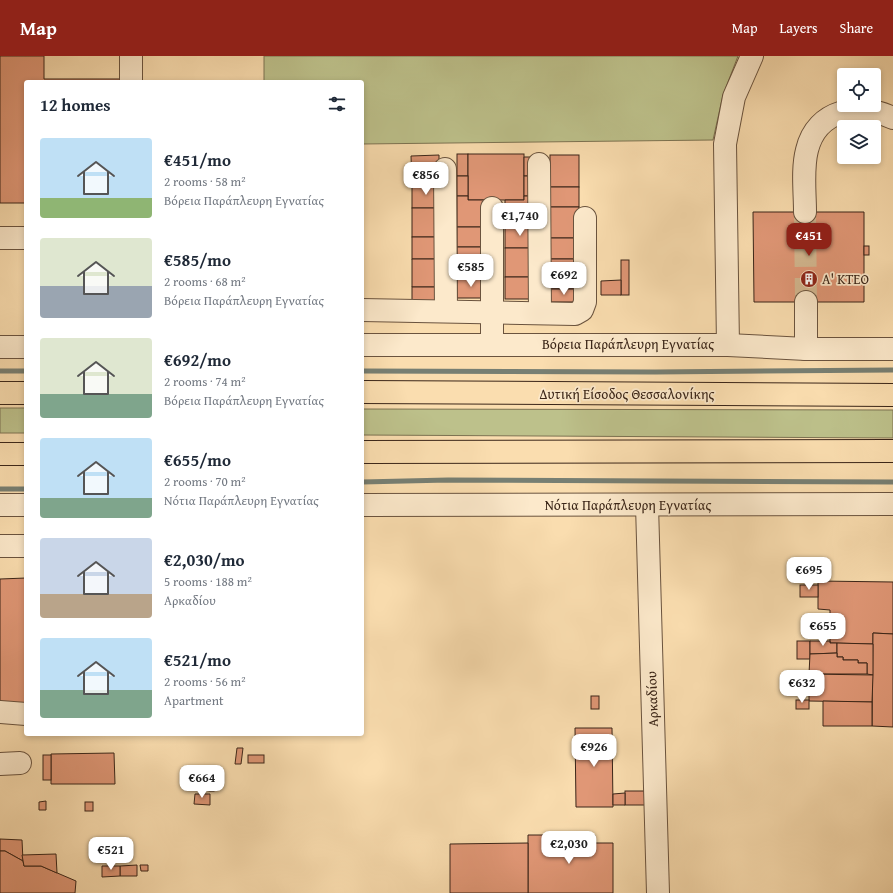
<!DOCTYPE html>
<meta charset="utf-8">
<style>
body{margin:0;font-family:"Gentium Book Plus",serif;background:#f6f6f7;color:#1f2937;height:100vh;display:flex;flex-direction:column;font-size:15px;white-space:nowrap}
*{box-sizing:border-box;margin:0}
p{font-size:13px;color:#747a83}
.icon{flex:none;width:22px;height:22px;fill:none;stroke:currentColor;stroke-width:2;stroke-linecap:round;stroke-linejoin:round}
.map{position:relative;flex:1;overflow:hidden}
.drawer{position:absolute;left:24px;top:24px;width:340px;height:656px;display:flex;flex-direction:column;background:#fff;border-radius:4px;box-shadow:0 2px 6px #0003}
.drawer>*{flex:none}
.buttons{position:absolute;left:837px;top:12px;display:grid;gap:8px}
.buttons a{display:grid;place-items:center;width:44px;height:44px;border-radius:4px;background:#fff;box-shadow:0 2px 6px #0003;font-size:20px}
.price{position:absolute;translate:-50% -34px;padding:0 9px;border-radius:8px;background:#fff;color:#222;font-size:13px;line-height:26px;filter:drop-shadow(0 1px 2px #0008)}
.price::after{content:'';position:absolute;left:50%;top:24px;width:12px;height:9px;margin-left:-6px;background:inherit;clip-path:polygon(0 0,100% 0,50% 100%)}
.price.active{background:#8f2418;color:#fff}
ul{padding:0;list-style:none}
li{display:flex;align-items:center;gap:12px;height:100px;padding:0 16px}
li span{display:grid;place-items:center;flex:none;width:112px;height:80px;border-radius:4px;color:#555}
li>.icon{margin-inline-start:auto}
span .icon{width:48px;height:48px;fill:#fffc;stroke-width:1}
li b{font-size:17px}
h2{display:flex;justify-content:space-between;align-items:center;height:48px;padding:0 16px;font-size:17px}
header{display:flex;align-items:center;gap:24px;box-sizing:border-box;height:56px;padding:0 20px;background:#8f2418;color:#fff}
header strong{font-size:19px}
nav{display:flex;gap:22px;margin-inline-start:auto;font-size:14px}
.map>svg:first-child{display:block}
.green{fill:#bdc18b;stroke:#7c7352}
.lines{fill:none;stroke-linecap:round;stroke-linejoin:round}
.stream{stroke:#777f73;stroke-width:5}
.building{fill:#e09776;stroke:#3a2518}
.minor-tunnel{stroke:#d4b891;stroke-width:22;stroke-dasharray:22 11;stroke-linecap:butt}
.minor-casing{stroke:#6a533e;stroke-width:24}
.highway-casing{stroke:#3a2518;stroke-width:24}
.minor{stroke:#fce9cb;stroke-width:22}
.highway{stroke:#faddaf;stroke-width:22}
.labels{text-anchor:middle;stroke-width:3.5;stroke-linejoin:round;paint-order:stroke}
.poi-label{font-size:14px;fill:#3a2518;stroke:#fce9cb;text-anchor:start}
.street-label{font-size:14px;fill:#3a2518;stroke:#fce9cb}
</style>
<header>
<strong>Map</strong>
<nav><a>Map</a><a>Layers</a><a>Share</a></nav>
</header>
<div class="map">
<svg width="893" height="837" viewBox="0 0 893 837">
<rect width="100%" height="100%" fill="#faddaf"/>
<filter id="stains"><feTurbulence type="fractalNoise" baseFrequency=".005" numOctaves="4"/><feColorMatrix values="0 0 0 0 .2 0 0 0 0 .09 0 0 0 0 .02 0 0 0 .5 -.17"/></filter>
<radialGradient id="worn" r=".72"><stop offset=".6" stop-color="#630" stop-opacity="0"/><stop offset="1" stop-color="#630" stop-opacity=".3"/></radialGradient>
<g class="green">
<path d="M264 0H738L723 39 713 84 362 88V26H264Z"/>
<rect x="0" y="352" width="26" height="25"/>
<path d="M362 353 893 354V382L362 379Z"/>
</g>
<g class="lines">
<g class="stream">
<path d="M0 315H26"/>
<path d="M362 315 655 316 893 314"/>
<path d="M362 426 448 424 893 426"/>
<path d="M0 433H26"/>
</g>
</g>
<g class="building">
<path d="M0 0H44V23H124V26H26V147H0Z"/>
<rect x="457" y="98" width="11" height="22"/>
<rect x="468" y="98" width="56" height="46"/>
<path d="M439 99V129H412L411 100Z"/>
<rect x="550" y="99" width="29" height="32"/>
<path d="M524 101H533L534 120H524Z"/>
<rect x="457" y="120" width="11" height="20"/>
<rect x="524" y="120" width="10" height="20"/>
<rect x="412" y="129" width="27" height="23"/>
<rect x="550" y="131" width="29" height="20"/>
<path d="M457 140H468V144H485V171H457Z"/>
<path d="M524 140H534V170H505V144H524Z"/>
<rect x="550" y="151" width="29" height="31"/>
<rect x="412" y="152" width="27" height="29"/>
<path d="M753 156H864V246H754Z"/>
<rect x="505" y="170" width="29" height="22"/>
<rect x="457" y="171" width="28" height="20"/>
<rect x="412" y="181" width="27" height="22"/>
<rect x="550" y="182" width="29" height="21"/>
<rect x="864" y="190" width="5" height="9"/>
<rect x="457" y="191" width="28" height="30"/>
<rect x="505" y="192" width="29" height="29"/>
<path d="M412 203H439L440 231H412Z"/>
<rect x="550" y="203" width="29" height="30"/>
<rect x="621" y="204" width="8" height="35"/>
<rect x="457" y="221" width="28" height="21"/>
<rect x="505" y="221" width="29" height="22"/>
<path d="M621 224V239H601V225Z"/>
<rect x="412" y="231" width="28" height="15"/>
<rect x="550" y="233" width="29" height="13"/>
<path d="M26 522V650H0V523Z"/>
<path d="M818 525 893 526V578L873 577V588L830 587V554L818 553Z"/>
<rect x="800" y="529" width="18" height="12"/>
<path d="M873 577 893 578V671L872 670Z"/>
<rect x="797" y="585" width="13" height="18"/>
<path d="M810 585H830V587H837V597L810 598Z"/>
<path d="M837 587 873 588V619L867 618V607H858V604H843V601H837Z"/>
<path d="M837 597V601H843V604H858V607H867V618H809L810 598Z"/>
<path d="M809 618 873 619 872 646 809 645Z"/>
<rect x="591" y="640" width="8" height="13"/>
<rect x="796" y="644" width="13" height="9"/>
<path d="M823 645 872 646V670H823Z"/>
<path d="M575 672H612L613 751H576Z"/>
<path d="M237 692H243L241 708H235Z"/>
<path d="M114 697 115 728H51V698Z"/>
<rect x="43" y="699" width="8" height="25"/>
<rect x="248" y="699" width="16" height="8"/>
<rect x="209" y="720" width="5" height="15"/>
<rect x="625" y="735" width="24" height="14"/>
<path d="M625 737V749H613V738Z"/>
<path d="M195 738H210V749L194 748Z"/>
<path d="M46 745V754H39V746Z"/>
<rect x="85" y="746" width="8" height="9"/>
<path d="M528 779H595V787H613V837H528Z"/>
<path d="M0 783 22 784 23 805 5 795H0Z"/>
<path d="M528 787V837H450V788Z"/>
<path d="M0 795H5L23 805 24 810H41L76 825 75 837H0Z"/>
<path d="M56 798 57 817 41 810H24L22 799Z"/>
<path d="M137 809V820H120V810Z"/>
<path d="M140 809H148V815H141Z"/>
<path d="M102 810H120V820L102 821Z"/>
</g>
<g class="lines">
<path class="minor-tunnel" d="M805 156 806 246"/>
<g class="minor-casing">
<g id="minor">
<path d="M131 0V26"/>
<path d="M539 108 540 257"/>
<path d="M445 113 446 255"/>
<path d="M492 152V288"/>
<path d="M805 156C805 136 802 113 807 94 817 53 859 46 893 62"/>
<path d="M0 182H26"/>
<path d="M806 246V293"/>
<path d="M362 254 575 258 582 254 585 246V162"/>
<path d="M362 289H728L806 293H893"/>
<path d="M728 289 725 88 734 41 752 0"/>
<path d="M0 291H26"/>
<path d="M0 449H26"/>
<path d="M362 449 893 448"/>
<path d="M647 449 658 837"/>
<path d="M0 490H26"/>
<path d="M0 656 26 658"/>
<path d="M0 708 20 707"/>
</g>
</g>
<g class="highway-casing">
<g id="highway">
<path d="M362 336 893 339"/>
<path d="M0 337H26"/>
<path d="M362 396 893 395"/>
<path d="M0 398H26"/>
</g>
</g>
<use href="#minor" class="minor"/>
<use href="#highway" class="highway"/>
</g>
<defs>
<g id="building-disc" transform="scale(0.9)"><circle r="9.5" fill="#8f2418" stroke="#fce9cb"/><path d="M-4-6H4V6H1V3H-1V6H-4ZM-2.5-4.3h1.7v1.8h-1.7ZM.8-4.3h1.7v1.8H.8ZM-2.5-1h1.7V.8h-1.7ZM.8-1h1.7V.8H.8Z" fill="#fff"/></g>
</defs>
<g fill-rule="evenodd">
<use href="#building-disc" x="809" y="223"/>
</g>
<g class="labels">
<g class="poi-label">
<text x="822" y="228">Α' ΚΤΕΟ</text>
</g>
<g class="street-label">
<text x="628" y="293">Βόρεια Παράπλευρη Εγνατίας</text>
<text x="627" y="343">Δυτική Είσοδος Θεσσαλονίκης</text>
<text x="628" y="454">Νότια Παράπλευρη Εγνατίας</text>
<text transform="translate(652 643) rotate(-92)" y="5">Αρκαδίου</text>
</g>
</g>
<rect width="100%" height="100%" filter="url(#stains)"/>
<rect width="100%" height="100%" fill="url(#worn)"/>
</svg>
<div class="buttons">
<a><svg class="icon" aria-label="locate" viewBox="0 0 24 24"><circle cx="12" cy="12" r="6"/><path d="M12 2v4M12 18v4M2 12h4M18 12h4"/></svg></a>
<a><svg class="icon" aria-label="layers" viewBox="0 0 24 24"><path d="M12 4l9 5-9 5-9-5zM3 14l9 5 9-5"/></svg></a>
</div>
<b class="price" style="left:426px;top:140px">€856</b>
<b class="price" style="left:520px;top:181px">€1,740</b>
<b class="price active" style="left:809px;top:201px">€451</b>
<b class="price" style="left:471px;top:232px">€585</b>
<b class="price" style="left:564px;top:240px">€692</b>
<b class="price" style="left:809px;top:535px">€695</b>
<b class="price" style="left:823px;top:591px">€655</b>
<b class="price" style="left:802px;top:648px">€632</b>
<b class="price" style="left:594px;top:712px">€926</b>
<b class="price" style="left:202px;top:743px">€664</b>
<b class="price" style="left:569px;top:809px">€2,030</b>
<b class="price" style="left:111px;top:815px">€521</b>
<section class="drawer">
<h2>12 homes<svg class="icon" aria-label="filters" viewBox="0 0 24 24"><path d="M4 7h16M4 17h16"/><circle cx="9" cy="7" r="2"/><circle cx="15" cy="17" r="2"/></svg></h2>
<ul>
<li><span style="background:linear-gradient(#bfe0f5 75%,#8fb573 0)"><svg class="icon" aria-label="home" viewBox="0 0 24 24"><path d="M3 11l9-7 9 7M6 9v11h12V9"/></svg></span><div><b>€451/mo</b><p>2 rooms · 58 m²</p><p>Βόρεια Παράπλευρη Εγνατίας</p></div></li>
<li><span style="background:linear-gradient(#dfe7d0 60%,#9aa5b1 0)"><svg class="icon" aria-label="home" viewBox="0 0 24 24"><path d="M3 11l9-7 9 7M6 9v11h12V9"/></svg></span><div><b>€585/mo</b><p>2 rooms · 68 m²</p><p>Βόρεια Παράπλευρη Εγνατίας</p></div></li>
<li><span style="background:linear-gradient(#dfe7d0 70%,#7fa58c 0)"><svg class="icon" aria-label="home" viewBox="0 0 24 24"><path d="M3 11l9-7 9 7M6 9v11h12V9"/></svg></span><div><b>€692/mo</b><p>2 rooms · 74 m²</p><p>Βόρεια Παράπλευρη Εγνατίας</p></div></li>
<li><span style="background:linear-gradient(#bfe0f5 75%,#7fa58c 0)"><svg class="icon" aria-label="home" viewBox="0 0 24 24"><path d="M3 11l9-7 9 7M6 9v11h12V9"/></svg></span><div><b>€655/mo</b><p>2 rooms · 70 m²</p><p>Νότια Παράπλευρη Εγνατίας</p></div></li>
<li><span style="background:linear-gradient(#c9d6e8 70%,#b9a48a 0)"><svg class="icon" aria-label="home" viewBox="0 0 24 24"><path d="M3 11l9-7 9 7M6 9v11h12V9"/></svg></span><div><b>€2,030/mo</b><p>5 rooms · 188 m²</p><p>Αρκαδίου</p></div></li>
<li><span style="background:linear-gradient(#bfe0f5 65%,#7fa58c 0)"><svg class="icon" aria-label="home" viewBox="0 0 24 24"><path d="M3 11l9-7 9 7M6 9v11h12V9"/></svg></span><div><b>€521/mo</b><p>2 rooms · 56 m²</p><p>Apartment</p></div></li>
</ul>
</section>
</div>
